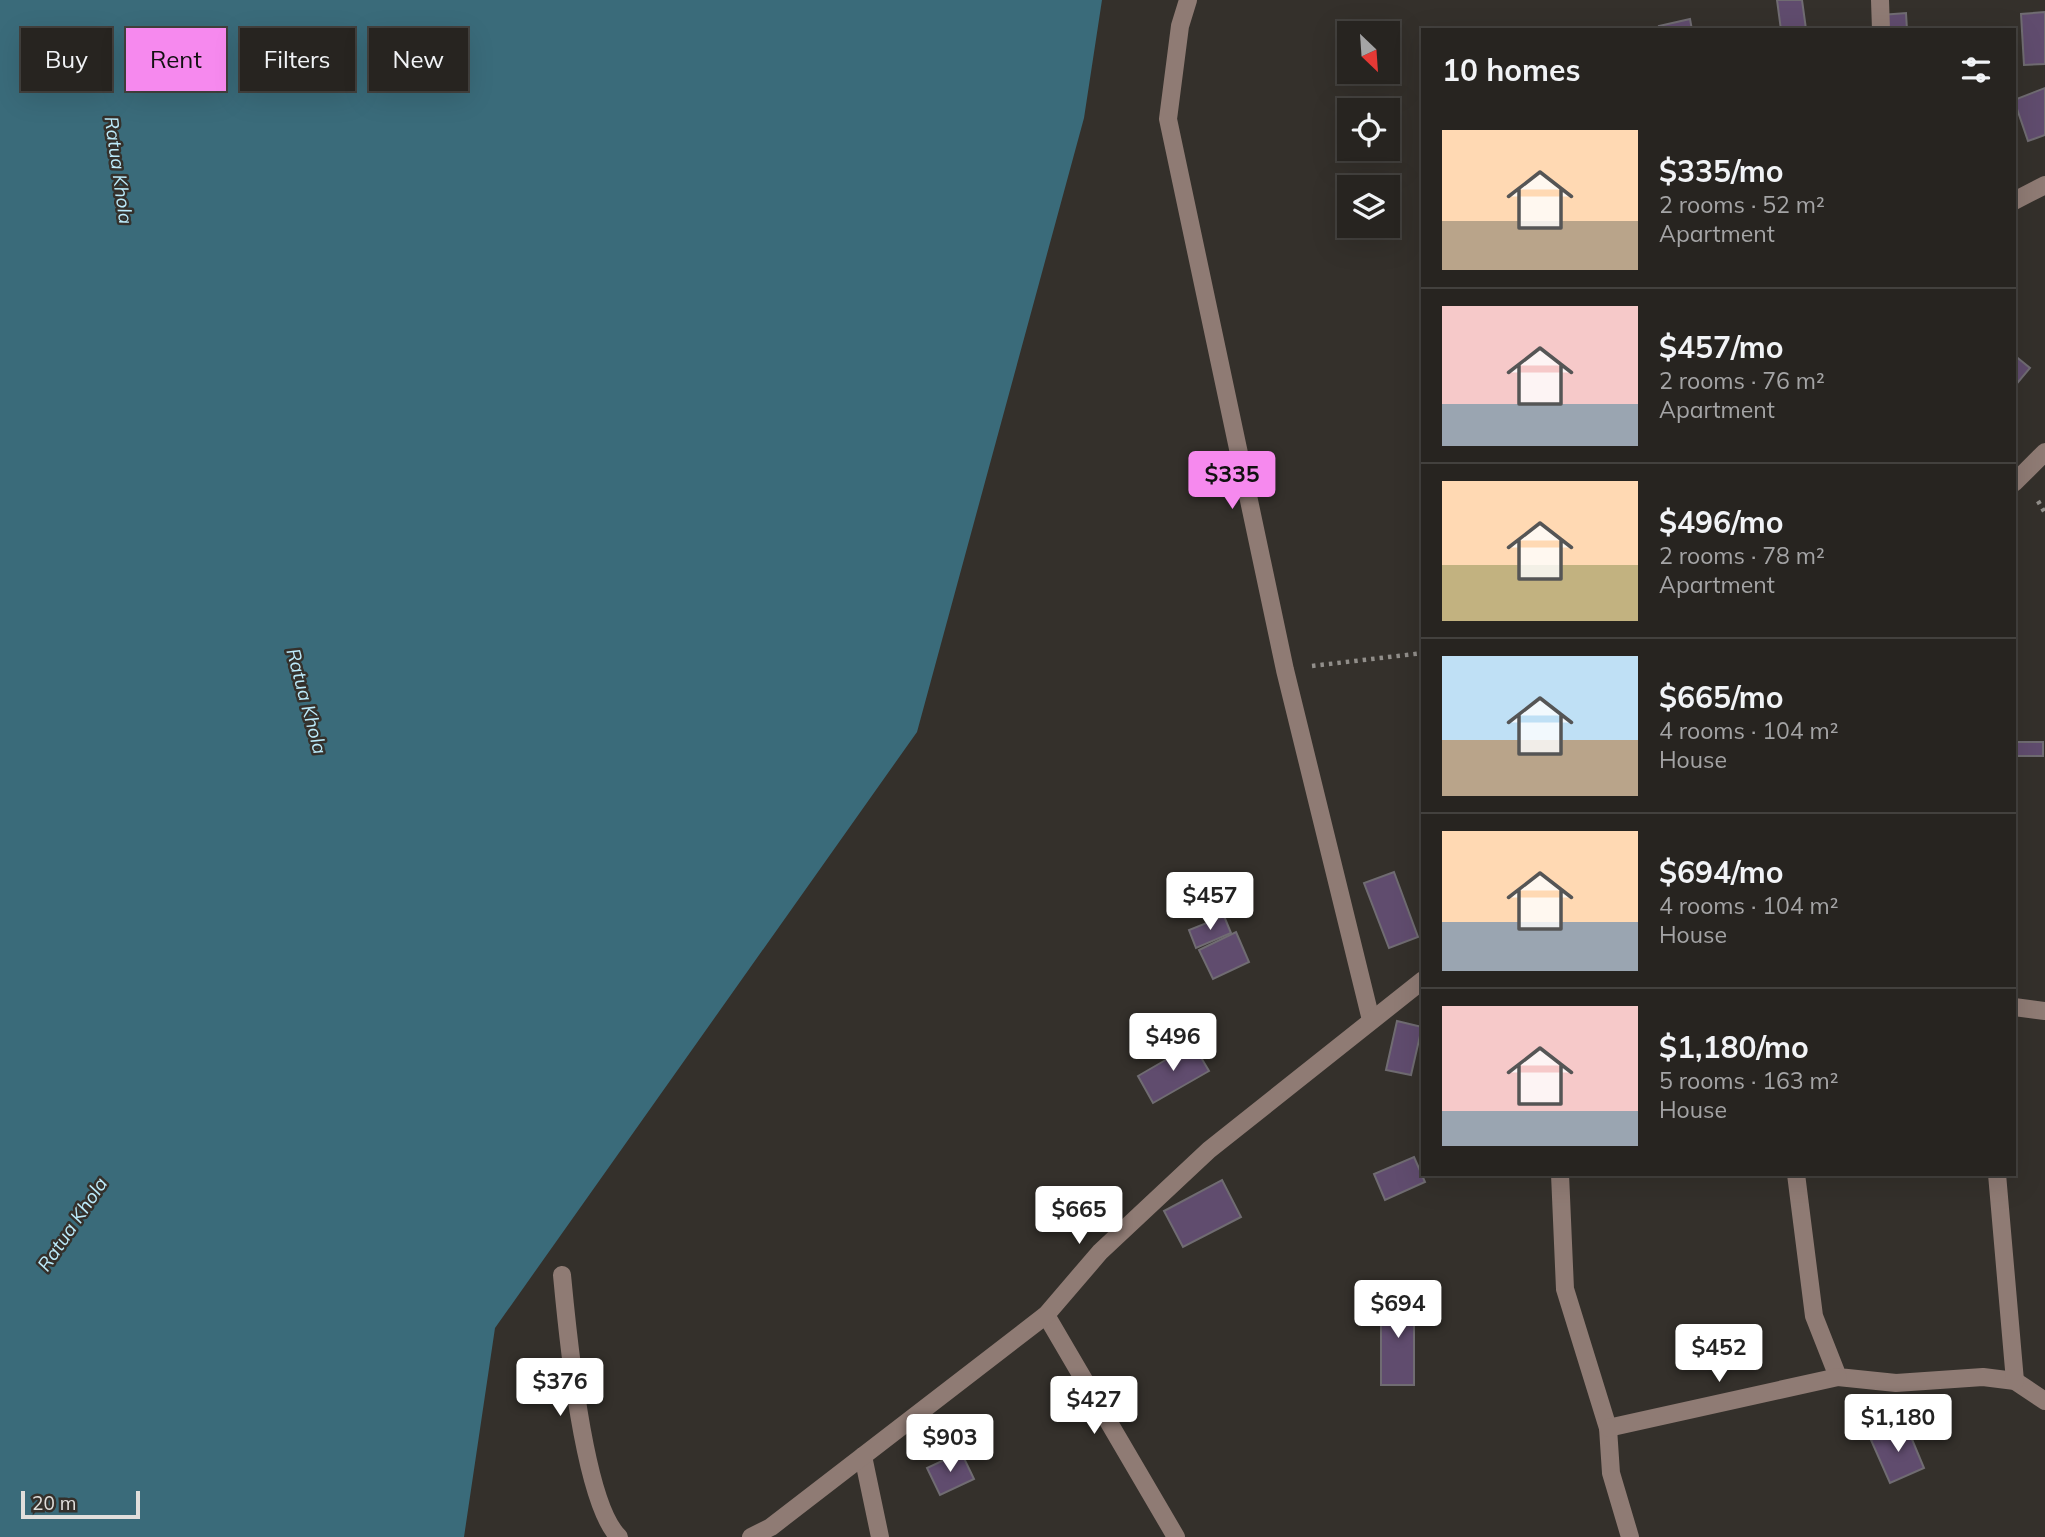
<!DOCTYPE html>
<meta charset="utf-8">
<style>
body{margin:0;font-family:Mulish,sans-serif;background:#33302d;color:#f1f3f6;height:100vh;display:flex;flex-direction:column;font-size:26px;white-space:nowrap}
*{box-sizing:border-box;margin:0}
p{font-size:23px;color:#a4a4a5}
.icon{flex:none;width:38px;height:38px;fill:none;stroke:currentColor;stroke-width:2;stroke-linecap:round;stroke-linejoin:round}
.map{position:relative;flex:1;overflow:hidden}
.side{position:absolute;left:1421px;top:28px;width:595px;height:1148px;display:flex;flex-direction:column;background:#272420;border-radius:0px;box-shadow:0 7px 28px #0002,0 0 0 2px #43413e}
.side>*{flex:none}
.hud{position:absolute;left:21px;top:28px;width:665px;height:63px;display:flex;gap:14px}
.needle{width:46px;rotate:155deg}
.buttons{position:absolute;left:1337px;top:21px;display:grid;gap:14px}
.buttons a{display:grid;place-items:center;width:63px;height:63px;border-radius:0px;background:#272420;box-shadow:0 7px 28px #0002,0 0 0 2px #43413e;font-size:35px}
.scale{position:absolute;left:21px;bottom:18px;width:119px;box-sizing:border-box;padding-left:7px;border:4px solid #e1dfdc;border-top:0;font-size:19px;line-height:24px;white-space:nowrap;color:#e1dfdc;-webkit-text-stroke:5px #34302b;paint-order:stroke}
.price{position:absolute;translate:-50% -60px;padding:0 16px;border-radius:7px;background:#fff;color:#222;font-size:23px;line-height:46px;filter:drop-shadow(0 2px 4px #0008)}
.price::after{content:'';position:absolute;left:50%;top:42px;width:21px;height:16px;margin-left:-10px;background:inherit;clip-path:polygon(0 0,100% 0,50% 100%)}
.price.selected{background:#f689ee;color:#111}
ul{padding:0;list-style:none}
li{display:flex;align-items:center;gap:21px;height:175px;padding:0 21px}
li+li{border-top:2px solid #43413e}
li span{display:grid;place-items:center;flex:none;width:196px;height:140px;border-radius:0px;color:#555}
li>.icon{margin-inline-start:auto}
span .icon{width:84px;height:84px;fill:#fffc;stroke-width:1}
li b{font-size:30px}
h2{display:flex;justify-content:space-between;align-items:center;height:84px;padding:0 21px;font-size:30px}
.tag{padding:0 24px;border-radius:0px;background:#272420;box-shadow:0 7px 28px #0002,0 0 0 2px #43413e;font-size:24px;line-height:63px}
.tag.selected{background:#f689ee;color:#111}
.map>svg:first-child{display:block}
.water{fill:#3a6b7a}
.building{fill:#604c6e;stroke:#706c72;stroke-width:2}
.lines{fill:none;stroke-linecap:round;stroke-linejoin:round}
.path{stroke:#918e8a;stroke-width:4.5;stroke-dasharray:3.5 5;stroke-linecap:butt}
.minor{stroke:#8f7b74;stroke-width:18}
.labels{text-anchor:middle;stroke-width:5;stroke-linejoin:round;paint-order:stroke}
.water-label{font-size:19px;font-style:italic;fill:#bcebfb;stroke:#34302b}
</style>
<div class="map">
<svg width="2045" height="1537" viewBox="0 0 2045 1537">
<rect width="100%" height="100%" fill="#34302b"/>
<path class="water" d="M0 0H1102L1084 118 917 732 495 1328 464 1537H0Z"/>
<g class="building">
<path d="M1777 0H1802L1806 29 1781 30Z"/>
<path d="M2045 12V64L2024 65 2021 14Z"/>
<path d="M1906 13 1907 30H1883L1881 15Z"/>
<path d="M1690 19 1692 30H1660L1659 26Z"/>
<path d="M2045 88V135L2028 141 2014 100Z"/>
<path d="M2014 355 2030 368 2014 387Z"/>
<path d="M2014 718 2016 742H2043V756H2014Z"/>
<path d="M1394 872 1418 937 1389 948 1364 883Z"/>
<path d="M1224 916 1231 933 1196 948 1189 930Z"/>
<path d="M1236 932 1249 962 1213 979 1199 950Z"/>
<path d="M1397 1021 1422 1027 1411 1075 1386 1070Z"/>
<path d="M1193 1044 1209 1071 1153 1103 1138 1076Z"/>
<path d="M1414 1157 1425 1182 1385 1200 1374 1174Z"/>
<path d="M1222 1180 1241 1217 1183 1247 1164 1211Z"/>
<rect x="1381" y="1294" width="33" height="91"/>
<path d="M1906 1425 1924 1468 1890 1483 1871 1440Z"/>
<path d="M961 1452 974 1479 940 1495 927 1468Z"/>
</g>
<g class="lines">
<g class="path">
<path d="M2038 501 2045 513"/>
<path d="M1312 666 1423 653"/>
</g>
<g class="minor">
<path d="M1188 0 1180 26 1168 119 1285 670 1371 1020"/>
<path d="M1880 0 1881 30"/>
<path d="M2014 201 2045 185"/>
<path d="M2014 483 2045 452"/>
<path d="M2014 1007 2045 1011"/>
<path d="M1560 1174 1565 1289 1608 1428 1611 1473 1630 1537"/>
<path d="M1796 1174 1814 1316 1838 1377 1896 1383 1983 1377 2015 1381 2045 1401"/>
<path d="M1997 1174 2015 1381"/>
<path d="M562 1275C567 1328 583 1503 619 1537"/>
<path d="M1046 1315 1176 1537"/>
<path d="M1608 1428 1838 1377"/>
<path d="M863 1456 880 1537"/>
<path d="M751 1537 771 1527 1046 1315 1100 1252 1209 1150 1423 980"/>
</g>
</g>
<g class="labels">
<g class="water-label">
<text transform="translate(119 170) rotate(82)" y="7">Ratua Khola</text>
<text transform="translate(307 701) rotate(75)" y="7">Ratua Khola</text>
<text transform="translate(72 1224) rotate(-56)" y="7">Ratua Khola</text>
</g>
</g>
</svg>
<div class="buttons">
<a><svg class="needle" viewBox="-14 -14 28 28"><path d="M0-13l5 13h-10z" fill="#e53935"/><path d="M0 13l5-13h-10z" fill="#a4a4a5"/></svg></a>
<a><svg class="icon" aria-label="locate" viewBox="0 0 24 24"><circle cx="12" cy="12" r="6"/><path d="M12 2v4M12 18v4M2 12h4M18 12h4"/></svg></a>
<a><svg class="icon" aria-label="layers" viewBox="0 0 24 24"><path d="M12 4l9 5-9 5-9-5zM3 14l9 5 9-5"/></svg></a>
</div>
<div class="scale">20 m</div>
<b class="price selected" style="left:1232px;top:511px">$335</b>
<b class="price" style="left:1210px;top:932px">$457</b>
<b class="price" style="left:1173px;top:1073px">$496</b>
<b class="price" style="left:1079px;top:1246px">$665</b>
<b class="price" style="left:1398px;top:1340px">$694</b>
<b class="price" style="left:1719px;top:1384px">$452</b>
<b class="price" style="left:560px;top:1418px">$376</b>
<b class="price" style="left:1094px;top:1436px">$427</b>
<b class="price" style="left:1898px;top:1454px">$1,180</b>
<b class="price" style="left:950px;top:1474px">$903</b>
<div class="hud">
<a class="tag">Buy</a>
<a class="tag selected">Rent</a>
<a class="tag">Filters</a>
<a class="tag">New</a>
</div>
<section class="side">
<h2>10 homes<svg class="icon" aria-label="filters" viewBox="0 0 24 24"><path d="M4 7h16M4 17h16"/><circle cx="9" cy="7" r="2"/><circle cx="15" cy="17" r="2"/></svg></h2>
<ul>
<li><span style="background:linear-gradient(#ffd9b3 65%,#b9a48a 0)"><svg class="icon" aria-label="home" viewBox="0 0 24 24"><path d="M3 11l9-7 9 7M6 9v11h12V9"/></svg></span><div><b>$335/mo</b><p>2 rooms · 52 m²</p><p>Apartment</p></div></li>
<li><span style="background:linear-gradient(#f6c9c9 70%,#9aa5b1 0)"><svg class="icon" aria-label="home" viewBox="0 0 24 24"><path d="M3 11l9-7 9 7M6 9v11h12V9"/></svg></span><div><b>$457/mo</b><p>2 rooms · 76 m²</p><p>Apartment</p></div></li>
<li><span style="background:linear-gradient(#ffd9b3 60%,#c2b280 0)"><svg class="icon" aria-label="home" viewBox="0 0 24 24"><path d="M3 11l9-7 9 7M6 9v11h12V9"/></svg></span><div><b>$496/mo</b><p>2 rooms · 78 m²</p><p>Apartment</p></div></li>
<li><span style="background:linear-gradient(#bfe0f5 60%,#b9a48a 0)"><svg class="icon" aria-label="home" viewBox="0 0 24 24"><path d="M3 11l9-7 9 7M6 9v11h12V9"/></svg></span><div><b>$665/mo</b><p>4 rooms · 104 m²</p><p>House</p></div></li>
<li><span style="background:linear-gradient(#ffd9b3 65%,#9aa5b1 0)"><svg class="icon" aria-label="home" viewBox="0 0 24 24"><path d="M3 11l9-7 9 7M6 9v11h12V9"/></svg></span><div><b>$694/mo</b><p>4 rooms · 104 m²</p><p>House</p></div></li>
<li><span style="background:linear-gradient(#f6c9c9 75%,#9aa5b1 0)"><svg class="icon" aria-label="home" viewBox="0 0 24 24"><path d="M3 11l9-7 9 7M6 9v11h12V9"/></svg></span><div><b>$1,180/mo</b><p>5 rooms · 163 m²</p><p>House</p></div></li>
</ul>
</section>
</div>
